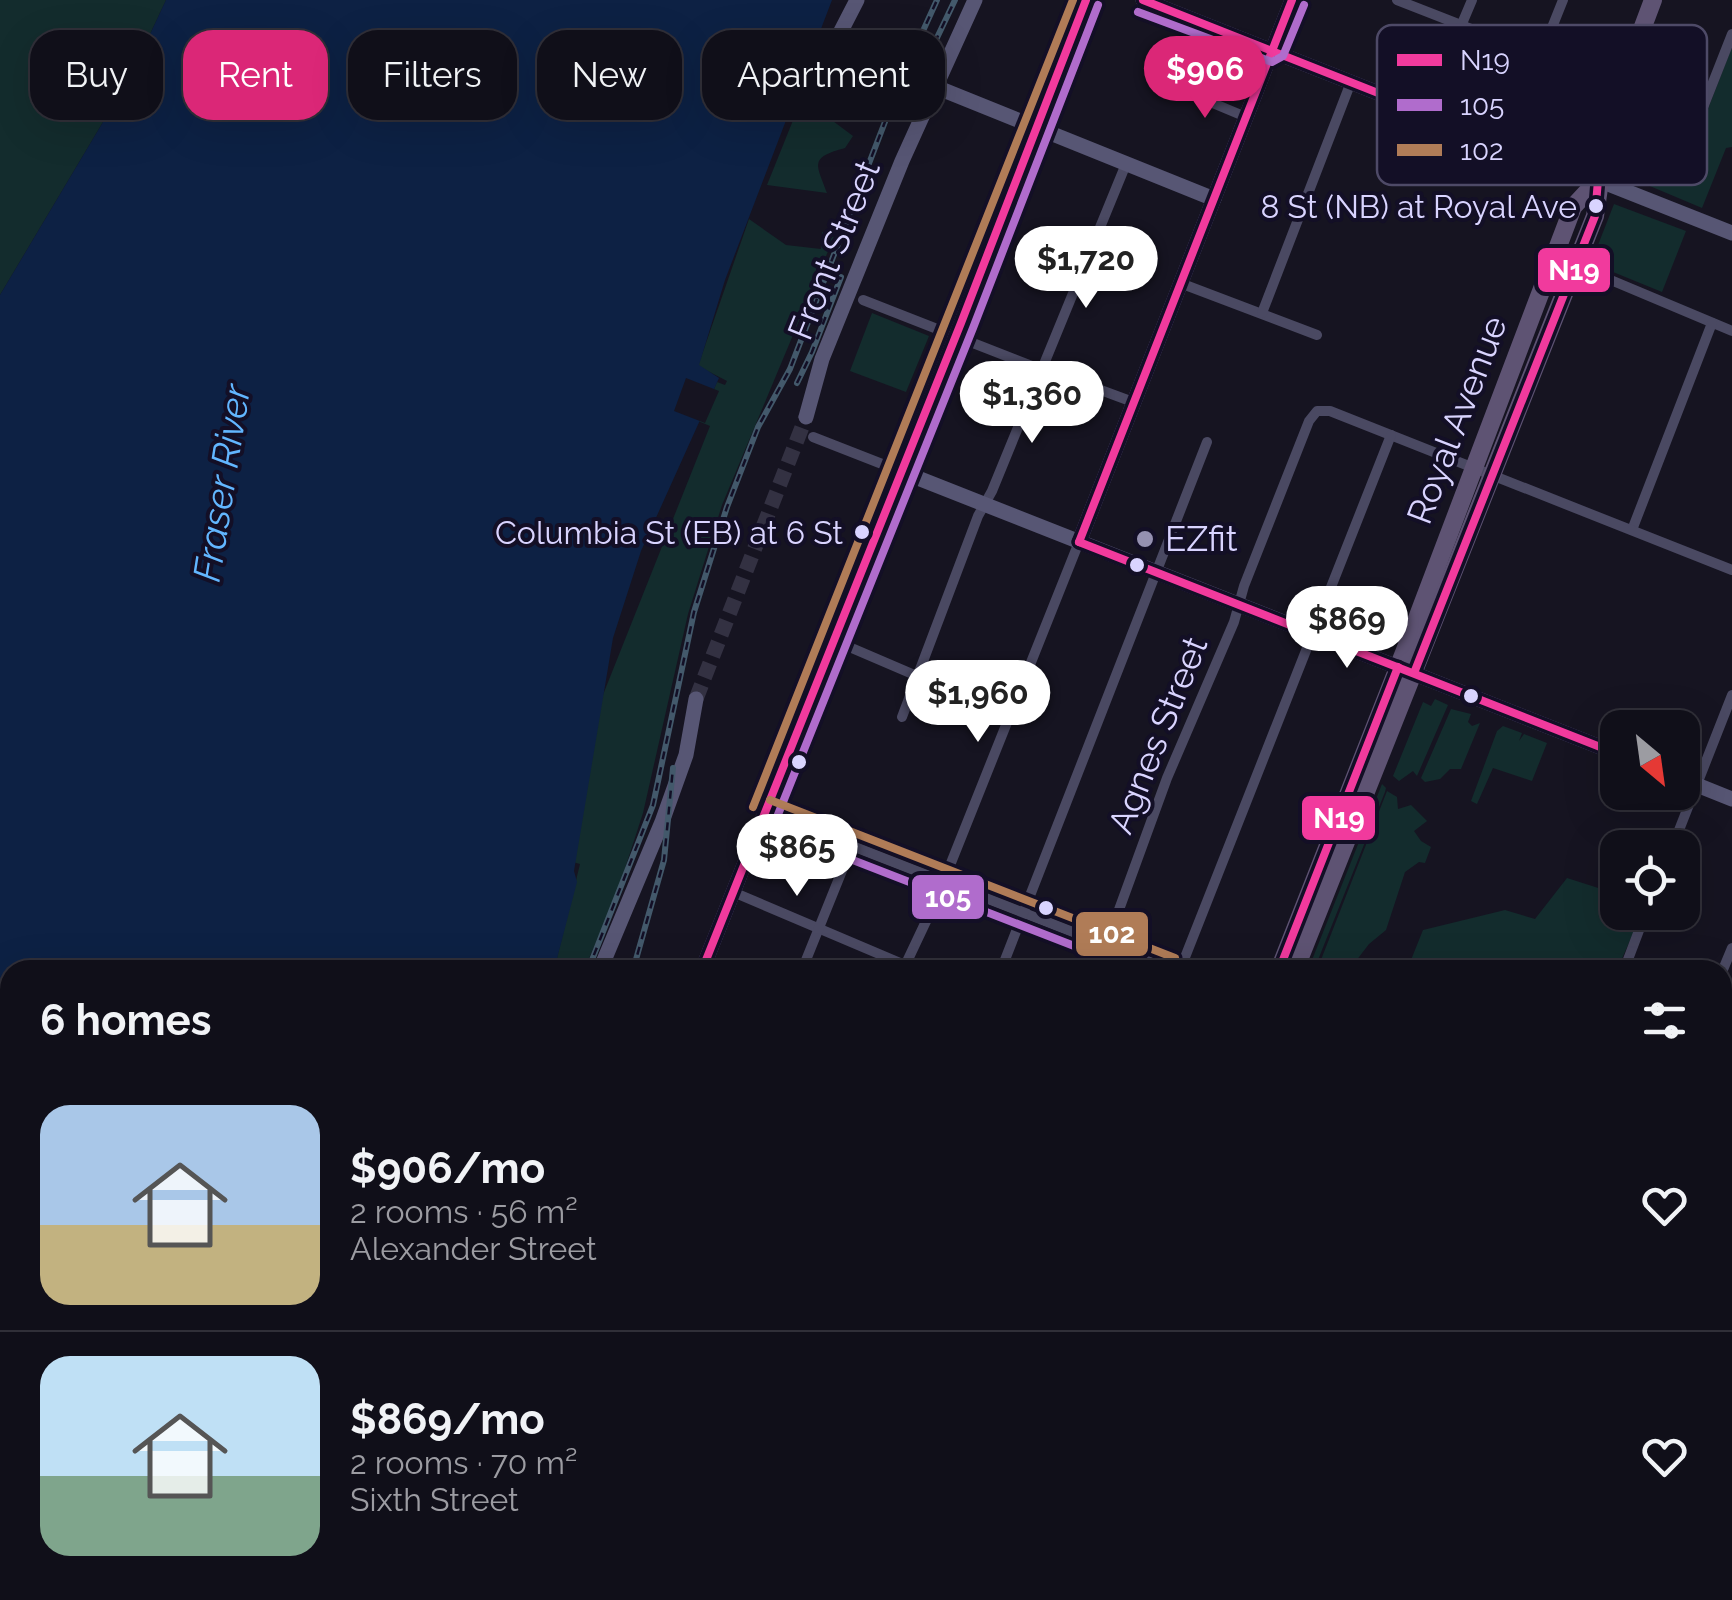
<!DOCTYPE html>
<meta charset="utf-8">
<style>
body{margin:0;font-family:Raleway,sans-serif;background:#1e1d26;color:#f1f3f6;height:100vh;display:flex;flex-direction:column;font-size:38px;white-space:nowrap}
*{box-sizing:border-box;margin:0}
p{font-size:32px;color:#9c9ca2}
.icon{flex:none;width:55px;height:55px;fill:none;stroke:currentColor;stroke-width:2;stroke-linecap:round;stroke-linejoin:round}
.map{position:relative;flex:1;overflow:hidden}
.sheet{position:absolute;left:0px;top:960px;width:1732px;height:640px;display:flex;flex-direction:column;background:#100f19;border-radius:30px 30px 0 0;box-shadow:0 10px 40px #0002,0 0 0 2px #302f38}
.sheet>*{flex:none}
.guide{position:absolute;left:30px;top:30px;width:1000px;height:90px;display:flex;gap:20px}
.needle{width:65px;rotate:151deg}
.controls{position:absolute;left:1600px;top:710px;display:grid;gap:20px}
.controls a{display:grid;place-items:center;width:100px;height:100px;border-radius:20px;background:#100f19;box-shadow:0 10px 40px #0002,0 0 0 2px #302f38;font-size:50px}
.price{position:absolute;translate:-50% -85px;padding:0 22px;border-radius:35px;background:#fff;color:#222;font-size:32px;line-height:65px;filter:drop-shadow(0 2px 5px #0008)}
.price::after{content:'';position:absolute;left:50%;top:60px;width:30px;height:22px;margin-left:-15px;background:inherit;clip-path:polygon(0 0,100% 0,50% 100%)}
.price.selected{background:#db2777;color:#fff}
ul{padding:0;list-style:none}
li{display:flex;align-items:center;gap:30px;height:250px;padding:0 40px}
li+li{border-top:2px solid #302f38}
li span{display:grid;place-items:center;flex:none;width:280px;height:200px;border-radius:30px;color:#555}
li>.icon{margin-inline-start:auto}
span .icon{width:120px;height:120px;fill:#fffc;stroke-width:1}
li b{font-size:42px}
h2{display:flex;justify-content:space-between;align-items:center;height:120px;padding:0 40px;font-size:42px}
.pill{padding:0 35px;border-radius:30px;background:#100f19;box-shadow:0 10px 40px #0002,0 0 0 2px #302f38;font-size:35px;line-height:90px}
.pill.selected{background:#db2777;color:#fff}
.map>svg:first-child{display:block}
.green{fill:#132c2d}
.water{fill:#0d2144}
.pier{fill:#161421}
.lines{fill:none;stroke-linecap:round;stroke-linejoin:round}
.stream{stroke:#0d2144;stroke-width:2.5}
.secondary-tunnel{stroke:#333142;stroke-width:15;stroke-dasharray:15 8;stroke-linecap:butt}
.street{stroke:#4a4962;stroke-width:10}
.secondary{stroke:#575674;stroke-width:15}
.primary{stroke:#5e5373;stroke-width:18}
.rail-casing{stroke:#43596b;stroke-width:6}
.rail{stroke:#130f26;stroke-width:2.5;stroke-dasharray:8;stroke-linecap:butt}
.bus-1-casing{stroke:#130f26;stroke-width:15}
.bus-2-casing{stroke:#130f26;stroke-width:15}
.bus-3-casing{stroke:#130f26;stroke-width:15}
.bus-1{stroke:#f13a9d;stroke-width:8}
.bus-2{stroke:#b06ccc;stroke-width:8}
.bus-3{stroke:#b07c57;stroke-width:8}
.bus-dot{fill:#d9d4ff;stroke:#130f26;stroke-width:4}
.poi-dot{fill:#9591b1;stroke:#130f26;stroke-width:4}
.labels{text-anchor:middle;stroke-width:8;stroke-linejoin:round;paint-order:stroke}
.bus-label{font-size:32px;fill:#d9d4ff;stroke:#130f26;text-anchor:end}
.street-label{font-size:35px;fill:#d9d4ff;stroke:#130f26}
.poi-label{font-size:35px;fill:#d9d4ff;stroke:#130f26;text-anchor:start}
.water-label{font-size:38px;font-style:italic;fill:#62b6ff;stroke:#130f26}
.key{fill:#130f26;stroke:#4e4a67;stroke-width:2.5}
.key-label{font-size:28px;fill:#d9d4ff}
.line-badge{stroke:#130f26;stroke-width:4}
.badge-label{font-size:28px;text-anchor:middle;font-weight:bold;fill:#fff}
</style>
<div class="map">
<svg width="1732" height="1600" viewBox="0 0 1732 1600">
<rect width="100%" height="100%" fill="#161421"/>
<g class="green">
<path d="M0 0H166L131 75 0 295Z"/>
<path d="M1732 47V147L1726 148 1702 208 1626 176 1620 156 1632 109 1639 107 1699 132Z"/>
<path d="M802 98 853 136 845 148C808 158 817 164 827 193L767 185Z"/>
<path d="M1614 204 1686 231 1662 292 1591 263Z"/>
<path d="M749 219 786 245 821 249 822 232 834 237 722 505 688 614 643 813 617 893 584 970H554L580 864 540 853 710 426 674 411 714 389 717 382 725 385 727 381 698 366Z"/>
<path d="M872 313 929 336 906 392 850 371Z"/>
<path d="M1435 699 1448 705 1417 776 1413 771 1399 781 1393 776 1423 702 1431 706Z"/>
<path d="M1451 709 1471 714 1468 722 1472 726 1480 723 1461 769H1450L1440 779 1425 782 1421 778Z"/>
<path d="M1503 726 1522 733 1519 741 1524 734 1547 743 1532 781 1493 768 1477 804 1471 801 1497 731Z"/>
<path d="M1382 784 1386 788 1385 792 1314 970H1308Z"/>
<path d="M1387 791 1397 797 1398 809 1411 805 1427 821 1414 831 1421 841 1431 847 1425 863 1419 862 1405 872 1386 930 1369 944 1349 970H1317Z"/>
<path d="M1567 878 1617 894 1618 912 1642 913 1617 970H1407L1423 930 1505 910 1535 919Z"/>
<path d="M618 1590H753L748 1600H616Z"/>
</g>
<path class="water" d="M166 0H832L725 280 699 365 719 378 641 551 613 638 574 871 577 882 554 970H10V1590H405L404 1600H0V295L131 75Z"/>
<path class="pier" d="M686 378 719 391 705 423 674 411Z"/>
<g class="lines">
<path class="stream" d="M1421 961 1423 970"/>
<path class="secondary-tunnel" d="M696 699 806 417"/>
<g class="street">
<path d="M1397 0 1610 83 1636 99 1697 123 1732 34"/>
<path d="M1541 55 1563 0"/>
<path d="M1179 89 1246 117"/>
<path d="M1425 111 1472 0"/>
<path d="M1575 265 1732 331"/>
<path d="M1180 283 1317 335"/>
<path d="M863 300 1042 370"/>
<path d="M1262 313 1351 82"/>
<path d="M1071 379 1133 402"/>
<path d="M813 437 900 471"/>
<path d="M1632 530 1712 323"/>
<path d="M833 640 917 676"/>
<path d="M902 717 978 516 992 491 1126 164"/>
<path d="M765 812 1170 970"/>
<path d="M1672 848 1732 695"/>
<path d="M733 892 905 965"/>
<path d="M802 970 852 846"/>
<path d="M903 970 937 898 1079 542"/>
<path d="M1001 970 1207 442"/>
<path d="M1097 970 1167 778 1234 622 1244 586 1309 421 1317 411H1330L1732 570"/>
<path d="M1180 970 1391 435"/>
<path d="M1624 970 1646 912"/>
<path d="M1722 972 1732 948"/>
<path d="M1726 1191 1732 1175"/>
<path d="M1722 1345 1732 1321"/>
<path d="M1722 1421 1732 1425"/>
<path d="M1274 1590 1299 1600"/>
<path d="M1324 1590 1349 1600"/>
<path d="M1549 1590 1574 1600"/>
<path d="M844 1600 848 1590"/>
<path d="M931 1600 935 1590"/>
<path d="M1375 1600 1379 1590"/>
<path d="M1468 1600 1472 1590"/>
</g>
<g class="secondary">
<path d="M857 0 840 33 841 44 849 52 1214 199"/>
<path d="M1143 0 1732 233"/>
<path d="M806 417 822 359 902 161 975 0"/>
<path d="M900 471 1618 754"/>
<path d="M1079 542 1292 0"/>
<path d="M1682 779 1732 799"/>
<path d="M600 970 662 822 686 755 696 699"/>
<path d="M702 970 961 323 1086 0"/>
<path d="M437 1600 438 1590"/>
<path d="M510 1600 511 1590"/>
<path d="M527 1600 528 1590"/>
</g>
<g class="primary">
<path d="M1279 970 1405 650 1573 207 1598 180"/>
<path d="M1295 970 1595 216C1604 143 1626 69 1653 0"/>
<path d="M1023 1600 1027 1590"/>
</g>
<g class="rail-casing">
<g id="rail">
<path d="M914 86 955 0"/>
<path d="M797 383 812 352 841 277"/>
<path d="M588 970 653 805 694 612 727 507 758 427 790 369 903 75 937 0"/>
<path d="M633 970 664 860 673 768"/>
<path d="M425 1600 426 1590"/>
<path d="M460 1600V1590"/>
</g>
</g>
<use href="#rail" class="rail"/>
<g class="bus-1-casing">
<g id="bus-1">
<path d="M1143 0 1598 180 1595 216 1414 673"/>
<path d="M1079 542 1292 0"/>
<path d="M1079 542 1618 754"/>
<path d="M702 970 961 323 1086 0"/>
<path d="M1279 970 1398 667"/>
</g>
</g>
<g class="bus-2-casing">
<g id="bus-2">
<path d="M1138 12 1272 62 1283 56 1304 5"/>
<path d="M777 817 973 328 1098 5"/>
<path d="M760 824 1136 970"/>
</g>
</g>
<g class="bus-3-casing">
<g id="bus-3">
<path d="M770 800 1175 958"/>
<path d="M753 807 1073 0"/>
</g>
</g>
<use href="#bus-1" class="bus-1"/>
<use href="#bus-2" class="bus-2"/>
<use href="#bus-3" class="bus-3"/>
</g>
<g class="bus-dot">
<circle cx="1596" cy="206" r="9"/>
<circle cx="862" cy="532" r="9"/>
<circle cx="1137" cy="565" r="9"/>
<circle cx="1471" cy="696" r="9"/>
<circle cx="799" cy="762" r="9"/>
<circle cx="1046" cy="908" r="9"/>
</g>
<circle class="poi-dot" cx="1145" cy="539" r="10"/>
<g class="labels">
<g class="bus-label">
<text x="1577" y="218">8 St (NB) at Royal Ave</text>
<text x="843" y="544">Columbia St (EB) at 6 St</text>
</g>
<g class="street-label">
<text transform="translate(834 250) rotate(-68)" y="12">Front Street</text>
<text transform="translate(1457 420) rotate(-69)" y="12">Royal Avenue</text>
<text transform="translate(1158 735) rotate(-68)" y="12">Agnes Street</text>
</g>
<g class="poi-label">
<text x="1165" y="551">EZfit</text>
</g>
<g class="water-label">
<text transform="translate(222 483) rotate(-81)" y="13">Fraser River</text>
</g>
</g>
<rect x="1377" y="25" width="330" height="160" rx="15" class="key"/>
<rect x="1397" y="54" width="45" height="12" fill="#f13a9d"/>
<rect x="1397" y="99" width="45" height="12" fill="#b06ccc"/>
<rect x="1397" y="144" width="45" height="12" fill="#b07c57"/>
<g class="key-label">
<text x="1460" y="70">N19</text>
<text x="1460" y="115">105</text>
<text x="1460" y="160">102</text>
</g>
<g class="line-badge">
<rect x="1536" y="246" width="76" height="48" rx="10" fill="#f13a9d"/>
<rect x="1300" y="794" width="77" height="48" rx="10" fill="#f13a9d"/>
<rect x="910" y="873" width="76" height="48" rx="10" fill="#b06ccc"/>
<rect x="1074" y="910" width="76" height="48" rx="10" fill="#b07c57"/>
</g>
<g class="badge-label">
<text x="1574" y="280">N19</text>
<text x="1339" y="828">N19</text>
<text x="948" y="907">105</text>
<text x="1112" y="943">102</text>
</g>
</svg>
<div class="controls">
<a><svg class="needle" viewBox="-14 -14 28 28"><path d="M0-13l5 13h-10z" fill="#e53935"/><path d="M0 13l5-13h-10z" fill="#9c9ca2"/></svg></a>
<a><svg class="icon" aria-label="locate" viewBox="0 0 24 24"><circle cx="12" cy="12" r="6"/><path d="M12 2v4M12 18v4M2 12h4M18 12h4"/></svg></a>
</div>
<b class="price selected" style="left:1205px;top:121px">$906</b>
<b class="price" style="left:1086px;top:311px">$1,720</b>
<b class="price" style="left:1032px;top:446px">$1,360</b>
<b class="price" style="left:1347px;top:671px">$869</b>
<b class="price" style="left:978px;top:745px">$1,960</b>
<b class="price" style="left:797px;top:899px">$865</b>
<div class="guide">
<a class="pill">Buy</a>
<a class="pill selected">Rent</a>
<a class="pill">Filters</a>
<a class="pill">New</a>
<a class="pill">Apartment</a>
</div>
<section class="sheet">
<h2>6 homes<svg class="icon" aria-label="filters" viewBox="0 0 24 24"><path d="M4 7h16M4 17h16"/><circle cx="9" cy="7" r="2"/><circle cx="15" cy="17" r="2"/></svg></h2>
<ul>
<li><span style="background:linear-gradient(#a9c7e8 60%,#c2b280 0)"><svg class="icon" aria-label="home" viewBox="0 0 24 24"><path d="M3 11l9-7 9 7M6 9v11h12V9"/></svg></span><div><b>$906/mo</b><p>2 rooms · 56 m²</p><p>Alexander Street</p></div><svg class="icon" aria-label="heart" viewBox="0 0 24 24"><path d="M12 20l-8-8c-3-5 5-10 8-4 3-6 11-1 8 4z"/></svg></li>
<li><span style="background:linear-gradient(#bfe0f5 60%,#7fa58c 0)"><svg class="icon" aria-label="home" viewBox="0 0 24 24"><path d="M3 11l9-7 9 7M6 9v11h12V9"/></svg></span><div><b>$869/mo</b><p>2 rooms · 70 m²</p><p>Sixth Street</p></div><svg class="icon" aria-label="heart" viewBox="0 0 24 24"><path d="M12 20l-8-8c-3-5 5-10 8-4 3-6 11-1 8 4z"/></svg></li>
</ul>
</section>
</div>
